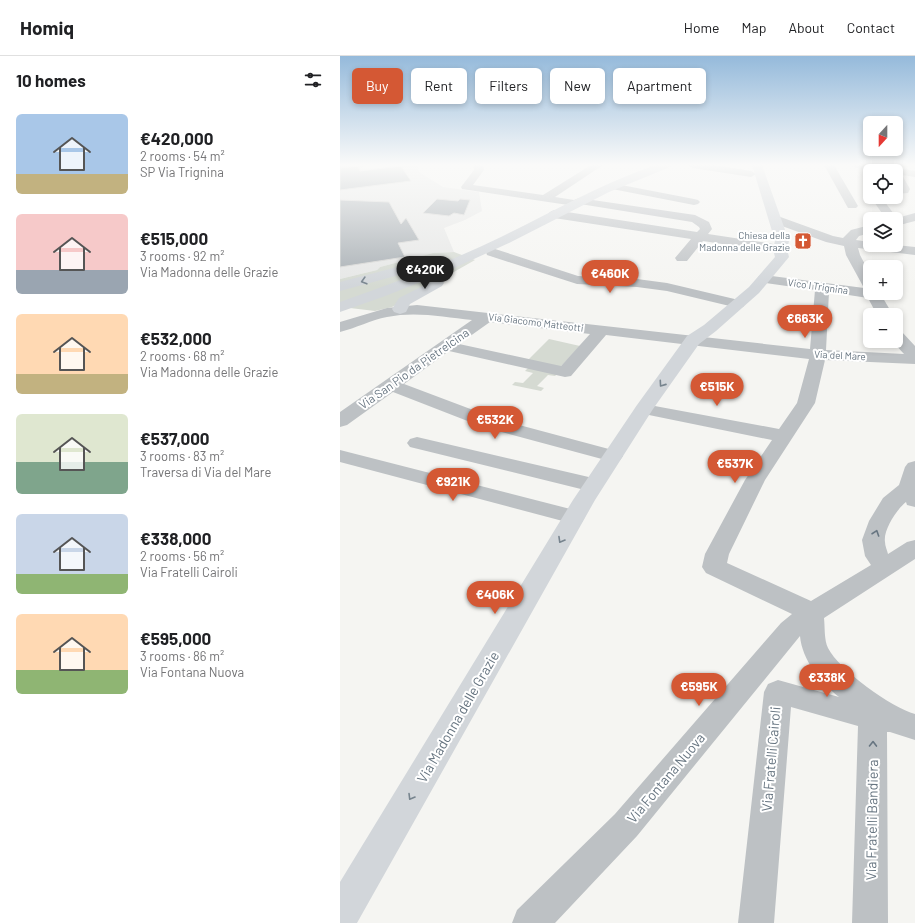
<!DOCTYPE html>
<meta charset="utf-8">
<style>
body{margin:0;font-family:Barlow,sans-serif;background:#f6f6f6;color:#202124;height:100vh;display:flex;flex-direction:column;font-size:15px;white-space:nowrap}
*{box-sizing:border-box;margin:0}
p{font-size:13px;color:#757577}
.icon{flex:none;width:22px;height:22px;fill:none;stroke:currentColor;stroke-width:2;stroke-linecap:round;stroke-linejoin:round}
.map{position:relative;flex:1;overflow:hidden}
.details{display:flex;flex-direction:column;background:#fff;width:340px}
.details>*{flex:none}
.top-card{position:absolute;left:12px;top:12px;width:380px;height:36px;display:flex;gap:8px}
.needle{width:26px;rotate:201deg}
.buttons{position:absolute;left:523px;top:60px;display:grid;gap:8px}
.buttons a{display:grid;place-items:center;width:40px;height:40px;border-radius:6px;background:#fff;box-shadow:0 2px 6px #0003;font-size:20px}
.price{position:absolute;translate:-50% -34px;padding:0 9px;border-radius:14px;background:#d45834;color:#fff;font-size:13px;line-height:26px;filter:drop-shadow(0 1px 2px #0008)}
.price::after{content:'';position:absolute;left:50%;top:24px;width:12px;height:9px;margin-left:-6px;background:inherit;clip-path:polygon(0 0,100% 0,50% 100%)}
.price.selected{background:#222;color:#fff}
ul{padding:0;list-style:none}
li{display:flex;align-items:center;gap:12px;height:100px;padding:0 16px}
li span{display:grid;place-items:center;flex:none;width:112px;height:80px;border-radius:6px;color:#555}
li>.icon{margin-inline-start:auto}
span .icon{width:48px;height:48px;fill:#fffc;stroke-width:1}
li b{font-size:17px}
h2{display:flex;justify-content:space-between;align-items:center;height:48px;padding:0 16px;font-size:17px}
.tag{padding:0 14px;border-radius:6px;background:#fff;box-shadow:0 2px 6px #0003;font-size:14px;line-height:36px}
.tag.selected{background:#d45834;color:#fff}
header{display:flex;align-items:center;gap:24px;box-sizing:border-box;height:56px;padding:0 20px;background:#fff;border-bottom:1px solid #e0e0e0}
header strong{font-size:19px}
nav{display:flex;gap:22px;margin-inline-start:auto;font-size:14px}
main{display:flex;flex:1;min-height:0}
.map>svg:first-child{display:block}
.built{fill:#e6e7e6}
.green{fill:#d5dad2}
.building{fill:#a7aeb3;stroke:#d7d7d5}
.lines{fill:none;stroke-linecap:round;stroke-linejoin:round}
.minor{fill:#bdc1c4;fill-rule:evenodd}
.major{fill:#d2d6da;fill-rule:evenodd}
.oneway{stroke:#77848e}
.oneway2{stroke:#677581}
.labels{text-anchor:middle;stroke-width:4;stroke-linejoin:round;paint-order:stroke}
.far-poi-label{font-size:10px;fill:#677581;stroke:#fff;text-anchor:end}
.far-street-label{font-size:10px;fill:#677581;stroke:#fff}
.street-label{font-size:12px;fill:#677581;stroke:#fff}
.near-street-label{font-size:14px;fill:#677581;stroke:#fff}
</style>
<header>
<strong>Homiq</strong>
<nav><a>Home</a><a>Map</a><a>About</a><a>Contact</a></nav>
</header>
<main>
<section class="details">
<h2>10 homes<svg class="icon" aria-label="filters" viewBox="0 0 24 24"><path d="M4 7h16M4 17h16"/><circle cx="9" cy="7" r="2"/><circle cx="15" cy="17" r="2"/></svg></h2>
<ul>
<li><span style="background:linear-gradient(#a9c7e8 75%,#c2b280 0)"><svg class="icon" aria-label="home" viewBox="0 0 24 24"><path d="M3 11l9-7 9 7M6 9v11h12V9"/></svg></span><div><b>€420,000</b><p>2 rooms · 54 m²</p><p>SP Via Trignina</p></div></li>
<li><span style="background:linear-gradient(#f6c9c9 70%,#9aa5b1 0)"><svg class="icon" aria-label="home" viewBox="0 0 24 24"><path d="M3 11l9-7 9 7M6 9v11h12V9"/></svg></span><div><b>€515,000</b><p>3 rooms · 92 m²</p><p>Via Madonna delle Grazie</p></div></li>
<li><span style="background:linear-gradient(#ffd9b3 75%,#c2b280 0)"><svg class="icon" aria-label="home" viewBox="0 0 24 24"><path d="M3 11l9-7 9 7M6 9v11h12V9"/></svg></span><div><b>€532,000</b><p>2 rooms · 68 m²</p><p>Via Madonna delle Grazie</p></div></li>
<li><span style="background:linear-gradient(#dfe7d0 60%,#7fa58c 0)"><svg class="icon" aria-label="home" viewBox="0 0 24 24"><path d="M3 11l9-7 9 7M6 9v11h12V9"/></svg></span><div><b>€537,000</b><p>3 rooms · 83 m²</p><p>Traversa di Via del Mare</p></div></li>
<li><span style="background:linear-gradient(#c9d6e8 75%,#8fb573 0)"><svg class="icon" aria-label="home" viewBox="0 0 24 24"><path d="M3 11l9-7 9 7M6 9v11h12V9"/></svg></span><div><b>€338,000</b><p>2 rooms · 56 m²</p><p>Via Fratelli Cairoli</p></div></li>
<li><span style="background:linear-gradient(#ffd9b3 70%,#8fb573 0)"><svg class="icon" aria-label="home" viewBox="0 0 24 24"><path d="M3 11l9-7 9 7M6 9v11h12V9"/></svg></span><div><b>€595,000</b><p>3 rooms · 86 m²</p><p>Via Fontana Nuova</p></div></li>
</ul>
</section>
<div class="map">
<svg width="575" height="867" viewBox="0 0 575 867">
<rect width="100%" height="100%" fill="#f5f5f2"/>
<path class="built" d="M0 109H21L25 113 77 109 79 116 103 131 139 136 142 155 125 164 104 172 114 196 93 197 40 211 37 214 0 223Z"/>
<g class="green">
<path d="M114 196 135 204 52 251 35 255 10 252 0 246V223L37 214 40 211 93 197Z"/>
<path d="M209 283 240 290 220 311 188 304Z"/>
<path d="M189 311 218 317 215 320 208 319 197 330 204 332 201 335 172 329 175 326 183 327 193 317 185 315Z"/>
</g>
<g class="building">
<path d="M18 110 20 115 61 110 71 125 0 134V112Z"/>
<path d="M97 143 118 145 120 143 130 144 124 159 114 157 109 160 83 157Z"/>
<path d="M0 144 49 146 61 168 66 162 79 184 58 187 65 201 0 211Z"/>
</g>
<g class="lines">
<g class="minor">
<path d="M133 109H143L144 114 133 129 203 139 251 109H263L215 141 234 144 239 142 355 159 369 166 372 173 368 178 440 189 445 190 446 193 445 196 440 197 363 185 347 205H337L335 202 351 183 214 162 210 160 208 158 210 156 214 154 357 176 360 173 359 171 352 166 240 148 235 150 122 133 121 131 134 114Z"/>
<path d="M348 109H374L411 115 416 118 411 121 353 112Z"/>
<path d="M484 109H494L518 150 516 152H508Z"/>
<path d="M511 109H538L575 115V121L562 119 570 133 568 137 556 138V132H559L556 126V115C545 115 519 116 511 109Z"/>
<path d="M271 127 354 143 358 144 360 146 358 148 354 149 267 132 266 130Z"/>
<path d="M530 140 541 141 557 162 575 157V165L556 170V163H546Z"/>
<path d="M435 159 493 180 503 182 511 174 530 169V177L519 180 516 184 530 186V189H556L575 191V199L518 192 520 199 530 218V237H540L553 259H537L528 242 489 236 486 294 564 298 552 285H556V274L562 276 575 290V308L485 304 475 347 425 424 389 498 387 507 471 545 531 509 525 500 522 484 529 465 543 442 559 429 565 411 568 407 575 405V451L567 449 566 446C557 453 543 474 545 486 545 490 547 494 548 498L567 486 575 484V503L484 562C485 571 484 584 488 592 499 614 552 652 575 658V684L550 676H547L548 867H512L518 670 451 651 434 867H398L424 636 428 628 438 624 499 641C481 627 462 604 460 580L297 780 215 867H172L177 854 275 758 441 567 452 558 366 517 362 511 365 498 405 424 432 384 304 358 298 357 295 353 298 349 304 348 439 373 457 347 469 303 266 279 231 320 225 321 109 295 64 328 157 363 280 396 283 400 280 404 273 406 143 371 53 336 7 369 0 371V356L132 264C104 261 75 255 47 261 31 264 16 272 0 276V266L47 252 77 249 470 293 475 234 419 226 417 223 419 220 424 219 524 232 506 199 504 190 486 186 431 166 429 163 431 160ZM150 266 250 278 221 310 119 288Z"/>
<path d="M152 192 238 220 297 223 327 227 403 245 405 248 403 251 398 252 327 235 297 231 237 228 147 199 146 196 147 193Z"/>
<path d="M77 381 253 422 260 424 263 429 260 434 253 436 70 391 67 387 70 383Z"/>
<path d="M0 394 242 456 245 461 242 466 234 468 0 406Z"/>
</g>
<g class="major">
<path d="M315 109H331L330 111 269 136 171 186 110 214 48 239 0 256V246C55 227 109 206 161 181 212 156 261 128 315 109Z"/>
<path d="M412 109H422L449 185 447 193 449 201 419 237 376 275 359 288 313 353 255 444 17 867H0V826L233 444 297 349 347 280 364 269 409 231 435 201 433 193 435 185Z"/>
<path d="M65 209 70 210 72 213 70 216 0 235V226Z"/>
<path d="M97 223 102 224 104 227 102 230 70 248 66 256 60 258 54 256 52 253 59 242Z"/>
</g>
</g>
<defs><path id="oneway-chevron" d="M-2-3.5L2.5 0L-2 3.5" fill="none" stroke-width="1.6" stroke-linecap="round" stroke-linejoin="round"/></defs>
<g class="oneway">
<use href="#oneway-chevron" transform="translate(24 225) rotate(164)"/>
<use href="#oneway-chevron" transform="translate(322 328) rotate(125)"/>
<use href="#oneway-chevron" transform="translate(221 484) rotate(120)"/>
<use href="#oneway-chevron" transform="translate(71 741) rotate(121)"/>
</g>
<g class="oneway2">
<use href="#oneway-chevron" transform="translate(536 477) rotate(-71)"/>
<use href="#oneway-chevron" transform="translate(533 688) rotate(-89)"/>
</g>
<linearGradient id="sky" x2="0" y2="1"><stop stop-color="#95badb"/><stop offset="0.47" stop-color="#fafaf9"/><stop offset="1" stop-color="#fafaf9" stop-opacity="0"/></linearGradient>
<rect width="575" height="231" fill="url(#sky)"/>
<defs>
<g id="church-square" transform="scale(0.9)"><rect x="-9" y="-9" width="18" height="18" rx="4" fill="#d45834" stroke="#fff"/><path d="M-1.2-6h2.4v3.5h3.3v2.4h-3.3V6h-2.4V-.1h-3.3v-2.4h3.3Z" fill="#fff"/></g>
</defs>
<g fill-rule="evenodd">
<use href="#church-square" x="463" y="185"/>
</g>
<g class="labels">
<g class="far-poi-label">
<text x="450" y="183">Chiesa della<tspan x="450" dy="12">Madonna delle Grazie</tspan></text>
</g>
<g class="far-street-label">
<text transform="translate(478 230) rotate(8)" y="4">Vico I Trignina</text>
<text transform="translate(196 266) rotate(7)" y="4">Via Giacomo Matteotti</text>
<text transform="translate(500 299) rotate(3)" y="4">Via del Mare</text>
</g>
<g class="street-label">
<text transform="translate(74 313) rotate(-35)" y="4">Via San Pio da Pietrelcina</text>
</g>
<g class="near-street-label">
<text transform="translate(118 661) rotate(-60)" y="5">Via Madonna delle Grazie</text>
<text transform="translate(431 703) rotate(-85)" y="5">Via Fratelli Cairoli</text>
<text transform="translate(326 722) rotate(-50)" y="5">Via Fontana Nuova</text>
<text transform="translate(532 764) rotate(-89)" y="5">Via Fratelli Bandiera</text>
</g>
</g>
</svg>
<div class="buttons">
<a><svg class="needle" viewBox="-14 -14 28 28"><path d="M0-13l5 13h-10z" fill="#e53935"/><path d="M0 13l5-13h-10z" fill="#757577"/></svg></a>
<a><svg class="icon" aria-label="locate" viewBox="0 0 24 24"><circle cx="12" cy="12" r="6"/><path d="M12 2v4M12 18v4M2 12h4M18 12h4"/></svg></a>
<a><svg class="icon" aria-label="layers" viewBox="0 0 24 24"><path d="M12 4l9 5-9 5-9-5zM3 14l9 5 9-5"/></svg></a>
<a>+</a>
<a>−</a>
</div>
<b class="price selected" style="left:85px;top:234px">€420K</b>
<b class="price" style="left:270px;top:238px">€460K</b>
<b class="price" style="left:465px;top:283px">€663K</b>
<b class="price" style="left:377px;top:351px">€515K</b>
<b class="price" style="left:155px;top:384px">€532K</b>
<b class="price" style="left:395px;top:428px">€537K</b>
<b class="price" style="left:113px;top:446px">€921K</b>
<b class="price" style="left:155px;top:559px">€406K</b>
<b class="price" style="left:487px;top:642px">€338K</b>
<b class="price" style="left:359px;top:651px">€595K</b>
<div class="top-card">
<a class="tag selected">Buy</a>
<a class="tag">Rent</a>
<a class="tag">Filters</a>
<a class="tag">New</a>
<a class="tag">Apartment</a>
</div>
</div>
</main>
